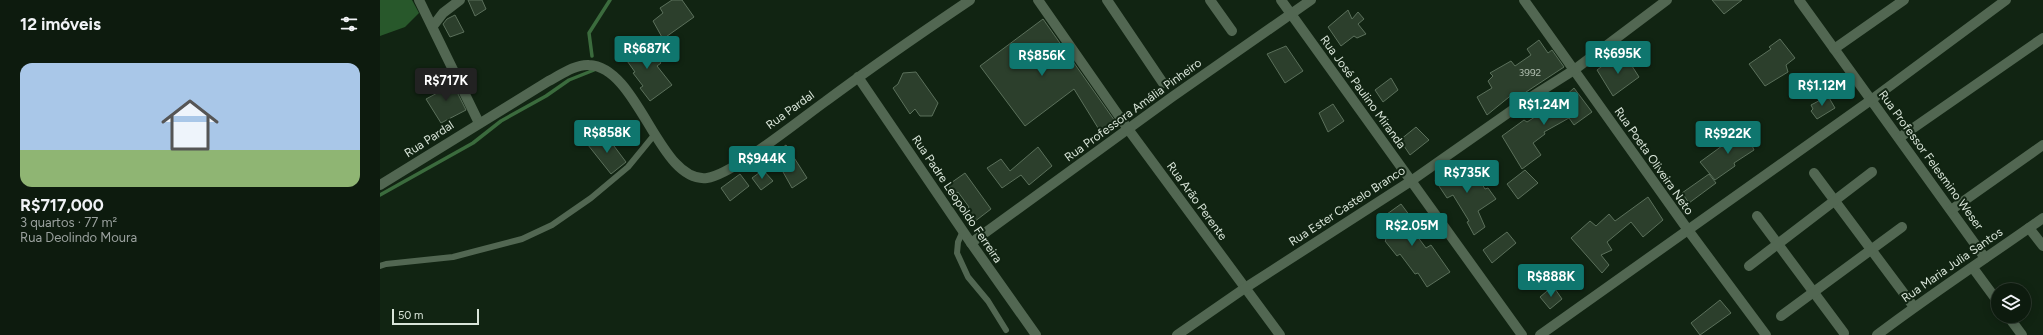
<!DOCTYPE html>
<html lang="pt">
<meta charset="utf-8">
<style>
body{margin:0;font-family:Figtree,sans-serif;background:#1b281c;color:#f1f3f6;height:100vh;display:flex;flex-direction:column;font-size:15px;white-space:nowrap}
*{box-sizing:border-box;margin:0}
p{font-size:13px;color:#9aa19e}
.icon{flex:none;width:22px;height:22px;fill:none;stroke:currentColor;stroke-width:2;stroke-linecap:round;stroke-linejoin:round}
.map{position:relative;flex:1;overflow:hidden}
.drawer{display:flex;flex-direction:column;background:#0d1b0e;width:380px}
.drawer>*{flex:none}
.controls{position:absolute;left:1611px;top:283px;display:grid;gap:8px}
.controls a{display:grid;place-items:center;width:40px;height:40px;border-radius:50%;background:#0d1b0e;box-shadow:0 2px 10px #0003,0 0 0 1px #2d392e;font-size:20px}
.scale{position:absolute;left:12px;bottom:10px;width:87px;box-sizing:border-box;padding-left:4px;border:2px solid #d9e5d9;border-top:0;font-size:11px;line-height:14px;white-space:nowrap;color:#d9e5d9;-webkit-text-stroke:3px #112412;paint-order:stroke}
.price{position:absolute;translate:-50% -34px;padding:0 9px;border-radius:4px;background:#0f766e;color:#fff;font-size:13px;line-height:26px;filter:drop-shadow(0 1px 2px #0008)}
.price::after{content:'';position:absolute;left:50%;top:24px;width:12px;height:9px;margin-left:-6px;background:inherit;clip-path:polygon(0 0,100% 0,50% 100%)}
.price.active{background:#222;color:#fff}
ul{padding:0;list-style:none}
li{display:grid;align-content:center;gap:8px;height:212px;padding:0 20px}
li+li{border-top:1px solid #2d392e}
li span{display:grid;place-items:center;height:124px;border-radius:12px;color:#555}
li>.icon{margin-inline-start:auto}
span .icon{width:72px;height:72px;fill:#fffc;stroke-width:1}
li b{font-size:17px}
h2{display:flex;justify-content:space-between;align-items:center;height:48px;padding:0 20px;font-size:17px}
main{display:flex;flex:1;min-height:0}
.map>svg:first-child{display:block}
.forest{fill:#28582b}
.lines{fill:none;stroke-linecap:round;stroke-linejoin:round}
.stream{stroke:#3b6b3d;stroke-width:3.5}
.building{fill:#2c3f2c;stroke:#5b705b}
.lane{stroke:#526752;stroke-width:6}
.street{stroke:#526752;stroke-width:10}
.labels{text-anchor:middle;stroke-width:4;stroke-linejoin:round;paint-order:stroke}
.number-label{font-size:10px;fill:#aebcae}
.street-label{font-size:12px;fill:#d9e5d9;stroke:#112412}
</style>
<main>
<section class="drawer">
<h2>12 imóveis<svg class="icon" aria-label="filters" viewBox="0 0 24 24"><path d="M4 7h16M4 17h16"/><circle cx="9" cy="7" r="2"/><circle cx="15" cy="17" r="2"/></svg></h2>
<ul>
<li><span style="background:linear-gradient(#a9c7e8 70%,#8fb573 0)"><svg class="icon" aria-label="home" viewBox="0 0 24 24"><path d="M3 11l9-7 9 7M6 9v11h12V9"/></svg></span><div><b>R$717,000</b><p>3 quartos · 77 m²</p><p>Rua Deolindo Moura</p></div></li>
</ul>
</section>
<div class="map">
<svg width="1663" height="335" viewBox="0 0 1663 335">
<rect width="100%" height="100%" fill="#112412"/>
<path class="forest" d="M0 0H32L39 13 25 27 0 36Z"/>
<g class="lines">
<g class="stream">
<path d="M212 56 209 33 230 0"/>
<path d="M0 195 93 143 121 121 166 96 189 80 214 70"/>
</g>
</g>
<g class="building">
<path d="M88 0H102L106 9 95 16Z"/>
<path d="M292 0H302L314 17 283 39 273 21 283 13 280 8Z"/>
<path d="M1332 0H1362L1344 14Z"/>
<path d="M968 10 972 19 978 12 984 19 978 24 986 34 977 38 974 36 961 46 948 27Z"/>
<path d="M75 15 84 32 70 37 63 24 67 19Z"/>
<path d="M663 19 737 124 723 136 694 89 645 126 600 66Z"/>
<path d="M261 39 281 63 277 66 292 85 270 101 260 88 263 86 253 73 255 72 245 58 252 54 248 48Z"/>
<path d="M1400 39 1415 58 1406 65 1408 72 1385 86 1369 64 1391 49 1389 47Z"/>
<path d="M1159 40 1168 53 1172 50 1184 67 1137 98 1134 93 1107 115 1097 97 1112 88 1108 81 1113 76 1110 73 1131 61 1135 66 1151 55 1147 49Z"/>
<path d="M906 46 923 71 905 83 887 54Z"/>
<path d="M1245 55 1259 77 1233 96 1217 70 1229 61 1232 66Z"/>
<path d="M536 72 558 103 552 116H540L535 109 530 114 513 88 518 84 523 73Z"/>
<path d="M1011 78 1018 90 1003 102 995 90Z"/>
<path d="M71 80 86 110 61 123 46 99 61 91 58 85Z"/>
<path d="M1194 88 1212 112 1194 125 1189 118 1164 132 1165 134 1153 143 1161 155 1142 169 1122 136 1144 120 1147 122 1177 103 1174 100 1180 93 1184 97Z"/>
<path d="M1448 96 1455 108 1437 119 1431 111 1433 109 1431 105Z"/>
<path d="M953 104 964 121 948 132 939 113Z"/>
<path d="M1036 127 1049 140 1030 155 1020 140Z"/>
<path d="M1365 129 1374 150 1354 163 1355 166 1335 180 1320 162 1346 143 1345 142Z"/>
<path d="M225 134 246 162 231 174 208 145Z"/>
<path d="M406 145 427 178 412 188 393 154Z"/>
<path d="M658 147 672 166 649 185 641 175 622 188 607 168 621 159 630 171Z"/>
<path d="M1089 162 1105 189 1108 188 1116 199 1098 211 1105 227 1094 235 1087 222 1089 221 1073 195 1067 198 1055 180Z"/>
<path d="M383 170 393 181 381 190 372 178Z"/>
<path d="M1145 170 1158 183 1138 199 1127 184Z"/>
<path d="M585 173 611 209 594 222 587 211 589 207 578 192 574 195 568 185Z"/>
<path d="M360 174 369 186 350 201 341 188Z"/>
<path d="M1329 174 1336 183 1309 203 1302 193Z"/>
<path d="M1268 197 1283 220 1263 237 1251 222 1227 242 1232 250 1221 255 1229 265 1222 273 1191 238 1210 221 1216 226 1229 214 1235 221Z"/>
<path d="M1021 204 1030 216 1025 220 1046 248 1051 245 1070 272 1047 287 1038 273 1035 274 1020 254 1017 256 1005 241 1006 240 1000 229 1005 226 1000 219Z"/>
<path d="M1127 232 1136 243 1112 263 1103 250Z"/>
<path d="M1173 286 1182 299 1170 309 1160 297Z"/>
<path d="M1340 300 1351 313 1320 335 1311 323Z"/>
</g>
<g class="lines">
<g class="lane">
<path d="M583 231 578 242 577 253 588 277 608 301 626 330"/>
<path d="M0 266 6 264 73 257 142 239 172 225 211 198 248 167 275 134"/>
</g>
<g class="street">
<path d="M39 0 99 123"/>
<path d="M658 0 748 129 900 335"/>
<path d="M727 0 783 83"/>
<path d="M830 0 852 31"/>
<path d="M901 0 1142 335"/>
<path d="M1144 0 1308 230 1386 335"/>
<path d="M1419 0 1605 258"/>
<path d="M53 26 63 13 80 0"/>
<path d="M1454 49 1524 0"/>
<path d="M478 77 591 243 656 335"/>
<path d="M1519 138 1663 38"/>
<path d="M1434 173 1534 307"/>
<path d="M0 185 167 82C179 76 195 64 209 65 259 67 279 184 327 178 352 175 422 118 446 101 493 66 541 33 590 0"/>
<path d="M1571 210 1663 145"/>
<path d="M1377 216 1464 333"/>
<path d="M1649 228 1663 246"/>
<path d="M591 243 792 97 931 0"/>
<path d="M1369 266 1492 172"/>
<path d="M1593 268 1618 302"/>
<path d="M1401 316 1522 227"/>
<path d="M1628 316 1642 335"/>
<path d="M797 335 865 288 1031 181 1148 99 1194 70 1287 0"/>
<path d="M1160 335 1491 100 1626 0"/>
<path d="M1497 335C1551 294 1608 257 1663 218"/>
</g>
</g>
<g class="labels">
<g class="number-label">
<text x="1150" y="76">3992</text>
</g>
<g class="street-label">
<text transform="translate(983 92) rotate(54)" y="4">Rua José Paulino Miranda</text>
<text transform="translate(410 110) rotate(-36)" y="4">Rua Pardal</text>
<text transform="translate(753 110) rotate(-36)" y="4">Rua Professora Amália Pinheiro</text>
<text transform="translate(49 139) rotate(-33)" y="4">Rua Pardal</text>
<text transform="translate(1551 160) rotate(54)" y="4">Rua Professor Felesmino Weser</text>
<text transform="translate(1274 161) rotate(55)" y="4">Rua Poeta Oliveira Neto</text>
<text transform="translate(577 199) rotate(56)" y="4">Rua Padre Leopoldo Ferreira</text>
<text transform="translate(817 201) rotate(54)" y="4">Rua Arão Perente</text>
<text transform="translate(967 206) rotate(-33)" y="4">Rua Ester Castelo Branco</text>
<text transform="translate(1572 265) rotate(-35)" y="4">Rua Maria Julia Santos</text>
</g>
</g>
</svg>
<div class="controls">
<a><svg class="icon" aria-label="layers" viewBox="0 0 24 24"><path d="M12 4l9 5-9 5-9-5zM3 14l9 5 9-5"/></svg></a>
</div>
<div class="scale">50 m</div>
<b class="price" style="left:267px;top:70px">R$687K</b>
<b class="price" style="left:1238px;top:75px">R$695K</b>
<b class="price" style="left:662px;top:77px">R$856K</b>
<b class="price active" style="left:66px;top:102px">R$717K</b>
<b class="price" style="left:1442px;top:107px">R$1.12M</b>
<b class="price" style="left:1164px;top:126px">R$1.24M</b>
<b class="price" style="left:227px;top:154px">R$858K</b>
<b class="price" style="left:1348px;top:155px">R$922K</b>
<b class="price" style="left:382px;top:180px">R$944K</b>
<b class="price" style="left:1087px;top:194px">R$735K</b>
<b class="price" style="left:1032px;top:247px">R$2.05M</b>
<b class="price" style="left:1171px;top:298px">R$888K</b>
</div>
</main>
